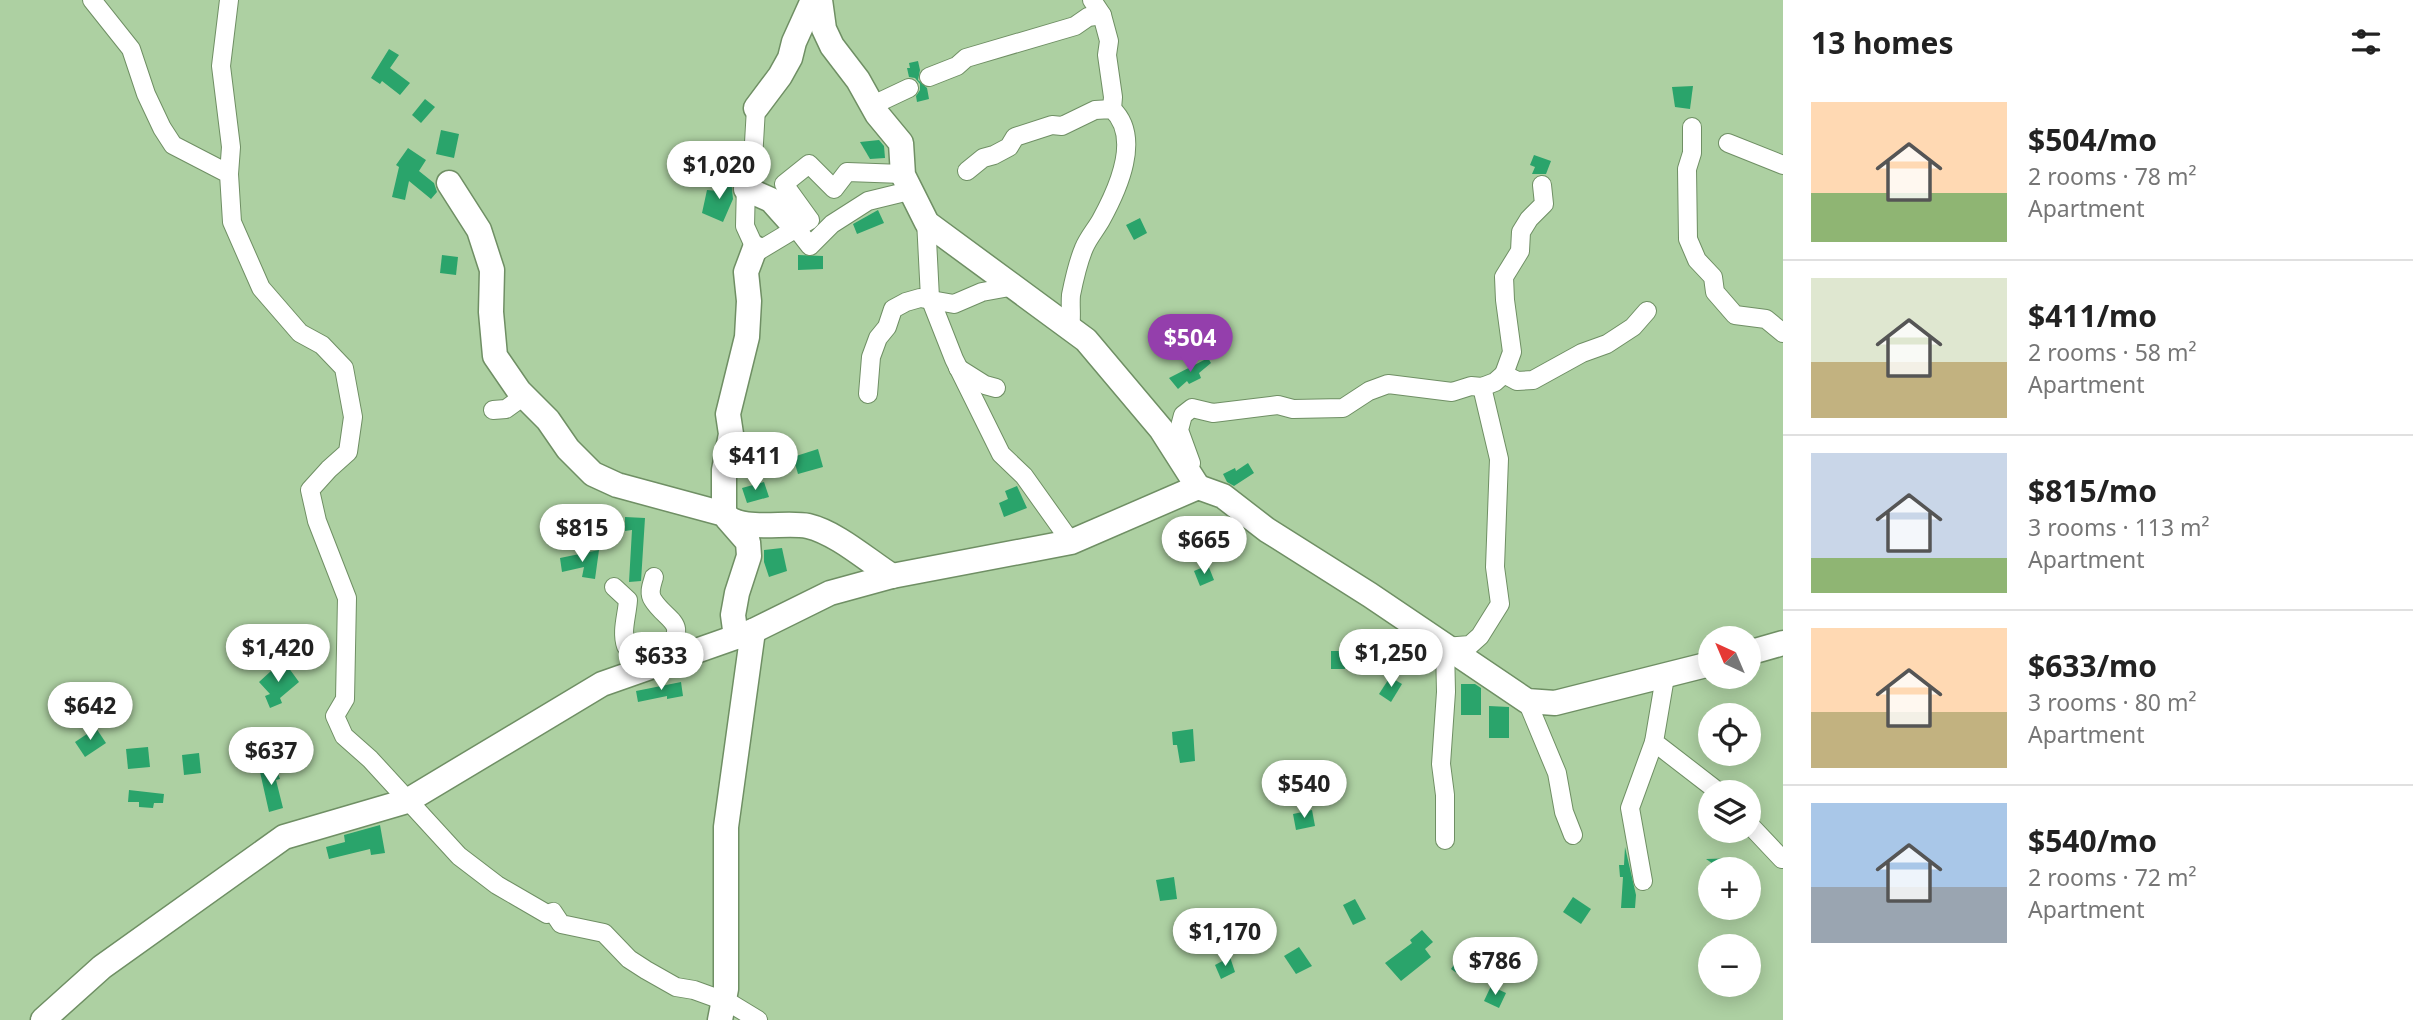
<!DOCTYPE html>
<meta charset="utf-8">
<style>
body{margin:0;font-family:"Noto Sans",sans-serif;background:#f6f6f6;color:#222;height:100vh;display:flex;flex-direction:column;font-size:26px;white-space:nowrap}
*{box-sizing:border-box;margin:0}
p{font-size:23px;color:#767676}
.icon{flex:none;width:38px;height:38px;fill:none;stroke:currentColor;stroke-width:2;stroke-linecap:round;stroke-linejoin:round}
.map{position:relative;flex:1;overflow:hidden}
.details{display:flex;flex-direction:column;background:#fff;width:630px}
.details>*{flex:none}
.needle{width:46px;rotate:316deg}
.controls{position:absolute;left:1698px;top:626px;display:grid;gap:14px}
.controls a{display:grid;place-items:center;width:63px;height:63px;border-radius:50%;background:#fff;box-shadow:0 4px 18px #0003;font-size:35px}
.price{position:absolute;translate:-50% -60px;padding:0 16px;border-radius:24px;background:#fff;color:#222;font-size:23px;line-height:46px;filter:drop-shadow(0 2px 4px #0008)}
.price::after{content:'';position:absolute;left:50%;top:42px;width:21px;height:16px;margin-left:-10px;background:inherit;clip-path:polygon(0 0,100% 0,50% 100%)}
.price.current{background:#943fac;color:#fff}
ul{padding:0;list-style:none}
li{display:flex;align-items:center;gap:21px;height:175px;padding:0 28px}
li+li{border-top:2px solid #e0e0e0}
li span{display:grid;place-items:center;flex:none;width:196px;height:140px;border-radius:0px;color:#555}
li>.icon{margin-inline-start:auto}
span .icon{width:84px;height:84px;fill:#fffc;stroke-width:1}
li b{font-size:30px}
h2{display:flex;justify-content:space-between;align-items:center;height:84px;padding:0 28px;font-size:30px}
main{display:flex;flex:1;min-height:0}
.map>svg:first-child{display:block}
.building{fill:#2aa46b}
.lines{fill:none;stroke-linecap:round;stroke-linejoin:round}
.street-casing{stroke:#6f8f64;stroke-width:20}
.secondary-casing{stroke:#6f8f64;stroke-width:27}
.street{stroke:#fff;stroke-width:18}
.secondary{stroke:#fff;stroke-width:24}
</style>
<main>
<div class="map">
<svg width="1783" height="1020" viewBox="0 0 1783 1020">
<rect width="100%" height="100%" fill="#add0a2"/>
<g class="building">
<path d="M389 49 399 55 390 68 410 83 400 95 382 81 380 84 371 78Z"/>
<path d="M918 61 920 70 918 80 927 88 929 99 917 102 916 96 920 90V84L915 78 909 77 907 68H910L909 63Z"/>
<path d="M1693 86 1690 109 1675 107 1672 87Z"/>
<path d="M425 99 435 107 421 123 412 115Z"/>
<path d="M441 130 459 134 454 158 436 154Z"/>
<path d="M879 140 884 146 885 158 870 159 860 142Z"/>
<path d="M408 148 426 160 419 171 434 183 437 192 431 199 409 181 405 200 392 197 399 167 396 165Z"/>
<path d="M1534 155 1551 161 1546 174H1532L1535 167 1530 165Z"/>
<path d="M731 179 733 199 723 222 702 213 707 190 718 191 717 181Z"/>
<path d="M878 210 884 223 857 234 853 224Z"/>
<path d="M1140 218 1147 233 1134 240 1126 225Z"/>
<path d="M442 255 458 257 456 275 440 273Z"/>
<path d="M798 255 823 256V269L798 270Z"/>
<path d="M1208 358 1211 363 1199 373 1201 378 1189 384 1187 381 1178 389 1169 378Z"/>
<path d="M818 449 823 467 798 474 793 457Z"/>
<path d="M1248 463 1254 473 1234 486 1227 482 1223 474 1235 468 1236 471Z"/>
<path d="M764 482 769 497 747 503 742 488Z"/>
<path d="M1017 486 1027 508 1004 517 999 503 1008 499 1005 491Z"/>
<path d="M625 517 645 518 641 581 629 582 632 530 625 531Z"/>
<path d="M782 548 787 571 769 577 764 562V550Z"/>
<path d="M599 550 595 579 582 577 584 567 562 572 560 558Z"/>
<path d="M1208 565 1214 580 1200 586 1194 571Z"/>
<rect x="1331" y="651" width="14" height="18"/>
<path d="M283 660 299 682 280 698 282 703 270 708 265 696 270 694 259 682Z"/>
<path d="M1390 677 1402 684 1391 702 1379 694Z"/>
<path d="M681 682 683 696 667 699V696L638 702 636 691Z"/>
<path d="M1461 684H1475L1481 688V715H1461Z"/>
<path d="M1489 706 1509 707V738H1489Z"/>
<path d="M96 728 106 743 85 757 75 742Z"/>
<path d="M1193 729 1195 761 1180 763 1177 745H1173L1172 732Z"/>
<path d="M148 747 150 767 128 769 126 749Z"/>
<path d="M199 753 201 773 184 775 182 755Z"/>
<path d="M274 762 280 779 276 780 283 808 269 812 260 772 263 771 261 767Z"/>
<path d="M129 790 164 794 163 803H154L153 808 139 807V802H128Z"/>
<path d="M1312 810 1315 826 1296 830 1293 814Z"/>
<path d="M380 825 385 853 371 855 370 849 329 859 326 847 345 842 344 835Z"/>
<path d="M1625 847 1636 895 1635 908H1621L1623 877H1620L1619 865H1624Z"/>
<path d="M1738 858V870H1722L1706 859Z"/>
<path d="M1174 877 1177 899 1160 901 1156 880Z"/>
<path d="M1573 897 1591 909 1581 924 1563 912Z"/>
<path d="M1355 899 1366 919 1353 925 1343 905Z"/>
<path d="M1422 930 1433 942 1425 949 1431 957 1401 981 1385 963 1412 943 1410 940Z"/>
<path d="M1472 938 1481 952 1464 978 1451 969Z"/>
<path d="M1299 947 1312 966 1296 974 1284 956Z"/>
<path d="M1230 957 1235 972 1221 979 1215 965Z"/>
<path d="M1491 986 1506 993 1499 1008 1484 1001Z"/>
</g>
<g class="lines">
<g class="street-casing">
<g id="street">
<path d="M92 0 131 49 146 94 162 128 173 145 229 174 232 222 261 288 300 333 322 345 344 368 353 417 348 452 329 469 310 490 317 521 347 598 345 699 335 716 344 736 370 759 459 856 497 885 547 914 553 912 561 924 604 933 629 959 646 970 676 987 694 990 730 1003 758 1020"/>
<path d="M1092 0 1102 15 1109 41 1107 55 1113 97 1112 109"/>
<path d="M929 77 957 66 966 58 1075 26 1088 17 1102 15"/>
<path d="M873 105 909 88"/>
<path d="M756 108 753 160 746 183 745 226 755 248 760 250 810 220 784 184 809 164 834 189 847 172 903 174"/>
<path d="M1692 127V153L1687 169 1688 239 1697 260 1713 277 1715 292 1735 315 1766 319 1783 333"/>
<path d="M1728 143 1783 165"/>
<path d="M967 171 983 158 994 155 1009 147 1015 137 1052 125 1062 126 1095 110 1112 109C1142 137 1118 189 1101 220 1096 229 1088 238 1084 248 1078 262 1074 280 1071 295 1070 306 1072 317 1070 328"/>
<path d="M229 174 231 147 221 66 229 0"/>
<path d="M926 220 930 298 954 359 1001 454 1024 476 1071 542"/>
<path d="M796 228 810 246 832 224 868 201 909 191"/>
<path d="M958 368 985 385 996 388"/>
<path d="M1504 374 1512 352 1505 300 1504 277 1520 251 1521 232 1529 219 1544 204 1542 185"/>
<path d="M868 394 871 357 878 338 887 327 893 309 906 302 920 298 954 304 982 292 1015 286"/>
<path d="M493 410 506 409 524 396"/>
<path d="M1191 463 1179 430 1183 415 1192 408 1213 413 1278 405 1293 409 1343 408 1369 391 1388 384 1452 392 1471 386 1482 387 1495 382 1504 374 1517 381 1533 380 1582 353 1607 344 1633 327 1647 311"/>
<path d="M654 577C652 584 648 593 653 600 666 621 692 624 663 651L662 663"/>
<path d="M614 587 628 600C627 616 621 631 626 646L634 649 663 651"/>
<path d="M1665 677 1654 742 1720 793"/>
<path d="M1527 701 1557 773 1564 812 1573 835"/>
<path d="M1748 823 1782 859"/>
<path d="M1445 840V795L1441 764 1446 692 1445 647 1470 645 1480 636 1500 604 1495 567 1499 459 1482 387"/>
<path d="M1643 881 1630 808 1654 742"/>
</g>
</g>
<g class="secondary-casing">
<g id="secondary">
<path d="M820 0 824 29 832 46 858 80 877 114 901 143 903 175 927 223 1086 340 1161 429 1198 487"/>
<path d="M756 108 780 76 790 58 794 42 813 0"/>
<path d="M449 183 479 230 492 270 491 312 495 356 519 391 548 420 568 449 593 474 617 485 724 514C740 533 786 521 808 526 837 533 867 560 892 576"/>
<path d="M746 189 771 200 796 228"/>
<path d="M724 514V470L731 434 728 414 747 337 749 301 746 272 755 248"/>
<path d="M727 518 748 542 749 556 737 593 733 615 736 637"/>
<path d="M1748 653 1783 643"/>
<path d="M43 1020 102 967 284 837 407 801 602 684 753 631 830 593 892 576 1071 542 1198 487 1223 496 1267 530 1370 595 1527 701 1555 703 1710 664"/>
<path d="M720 1020 726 989V827L753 631"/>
</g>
</g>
<use href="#street" class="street"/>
<use href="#secondary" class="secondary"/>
</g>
</svg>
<div class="controls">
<a><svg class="needle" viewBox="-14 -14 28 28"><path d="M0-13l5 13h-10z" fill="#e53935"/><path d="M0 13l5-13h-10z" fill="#767676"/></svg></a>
<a><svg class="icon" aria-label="locate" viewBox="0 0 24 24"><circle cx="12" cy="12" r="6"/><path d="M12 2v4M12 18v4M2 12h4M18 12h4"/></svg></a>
<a><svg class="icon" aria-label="layers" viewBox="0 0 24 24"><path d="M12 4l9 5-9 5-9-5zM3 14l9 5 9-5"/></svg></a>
<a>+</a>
<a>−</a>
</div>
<b class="price" style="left:719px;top:201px">$1,020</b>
<b class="price current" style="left:1190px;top:374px">$504</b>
<b class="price" style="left:755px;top:492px">$411</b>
<b class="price" style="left:582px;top:564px">$815</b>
<b class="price" style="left:1204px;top:576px">$665</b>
<b class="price" style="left:278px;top:684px">$1,420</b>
<b class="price" style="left:1391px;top:689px">$1,250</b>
<b class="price" style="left:661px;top:692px">$633</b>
<b class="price" style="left:90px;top:742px">$642</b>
<b class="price" style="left:271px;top:787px">$637</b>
<b class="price" style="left:1304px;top:820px">$540</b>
<b class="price" style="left:1225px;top:968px">$1,170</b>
<b class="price" style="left:1495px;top:997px">$786</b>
</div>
<section class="details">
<h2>13 homes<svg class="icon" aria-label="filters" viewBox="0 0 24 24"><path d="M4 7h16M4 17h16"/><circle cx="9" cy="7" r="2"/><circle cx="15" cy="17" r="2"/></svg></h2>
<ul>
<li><span style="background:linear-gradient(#ffd9b3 65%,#8fb573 0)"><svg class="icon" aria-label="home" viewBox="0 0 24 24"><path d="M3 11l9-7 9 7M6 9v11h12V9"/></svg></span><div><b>$504/mo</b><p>2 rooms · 78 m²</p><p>Apartment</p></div></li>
<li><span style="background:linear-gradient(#dfe7d0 60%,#c2b280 0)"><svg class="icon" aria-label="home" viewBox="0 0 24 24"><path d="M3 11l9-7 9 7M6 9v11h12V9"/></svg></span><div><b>$411/mo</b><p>2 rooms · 58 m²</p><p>Apartment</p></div></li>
<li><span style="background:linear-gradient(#c9d6e8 75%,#8fb573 0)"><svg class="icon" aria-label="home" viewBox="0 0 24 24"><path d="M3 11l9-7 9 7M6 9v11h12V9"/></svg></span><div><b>$815/mo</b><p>3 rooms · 113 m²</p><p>Apartment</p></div></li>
<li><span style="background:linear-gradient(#ffd9b3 60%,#c2b280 0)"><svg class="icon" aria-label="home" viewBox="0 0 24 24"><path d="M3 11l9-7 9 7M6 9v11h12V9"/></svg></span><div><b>$633/mo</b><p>3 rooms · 80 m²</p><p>Apartment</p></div></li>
<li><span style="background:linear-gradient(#a9c7e8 60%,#9aa5b1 0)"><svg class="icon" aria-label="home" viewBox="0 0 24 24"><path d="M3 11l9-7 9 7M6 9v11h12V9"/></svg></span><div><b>$540/mo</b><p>2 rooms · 72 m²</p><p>Apartment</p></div></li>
</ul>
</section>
</main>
